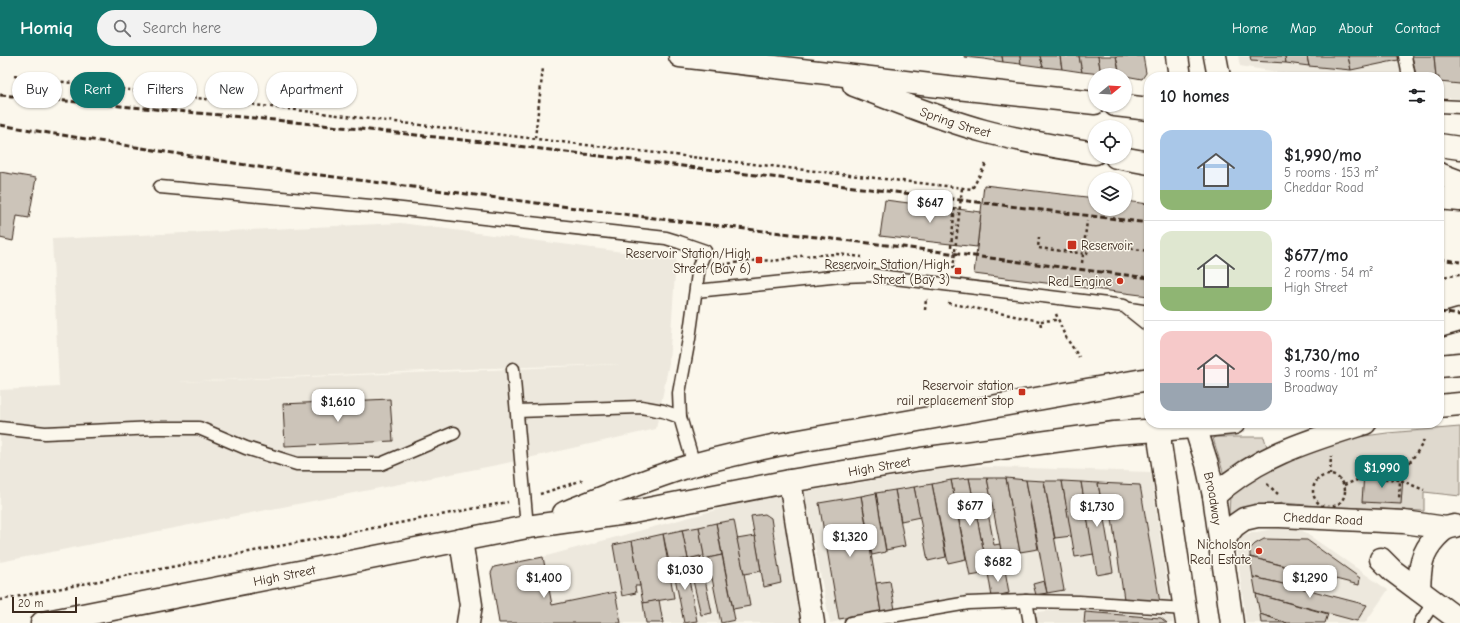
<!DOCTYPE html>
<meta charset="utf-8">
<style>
body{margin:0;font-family:"Comic Neue",sans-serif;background:#f2f2f2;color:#202124;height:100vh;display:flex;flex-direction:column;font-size:15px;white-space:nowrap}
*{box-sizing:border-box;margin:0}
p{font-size:13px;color:#757577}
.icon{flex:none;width:22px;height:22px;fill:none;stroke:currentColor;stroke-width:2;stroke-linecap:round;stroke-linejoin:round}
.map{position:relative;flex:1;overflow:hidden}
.side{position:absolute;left:1144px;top:16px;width:300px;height:356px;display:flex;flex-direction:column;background:#fff;border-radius:16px;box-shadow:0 1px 3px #0004}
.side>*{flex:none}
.top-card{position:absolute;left:12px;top:16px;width:380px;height:36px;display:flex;gap:8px}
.needle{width:26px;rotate:72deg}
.buttons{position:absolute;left:1088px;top:12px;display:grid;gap:8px}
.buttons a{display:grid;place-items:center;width:44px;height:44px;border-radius:50%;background:#fff;box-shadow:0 1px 3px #0004;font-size:20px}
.scale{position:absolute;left:12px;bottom:10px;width:65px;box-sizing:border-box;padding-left:4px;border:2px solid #3b2a1e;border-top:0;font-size:11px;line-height:14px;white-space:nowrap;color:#3b2a1e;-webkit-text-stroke:3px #fbf7ec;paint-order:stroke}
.price{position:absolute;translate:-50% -34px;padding:0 9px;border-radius:8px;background:#fff;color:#222;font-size:13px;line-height:26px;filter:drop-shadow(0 1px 2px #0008)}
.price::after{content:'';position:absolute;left:50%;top:24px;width:12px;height:9px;margin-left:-6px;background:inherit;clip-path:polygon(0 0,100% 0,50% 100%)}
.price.on{background:#0f766e;color:#fff}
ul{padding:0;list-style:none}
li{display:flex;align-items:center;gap:12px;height:100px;padding:0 16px}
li+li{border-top:1px solid #e0e0e0}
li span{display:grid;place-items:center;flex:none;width:112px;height:80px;border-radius:12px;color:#555}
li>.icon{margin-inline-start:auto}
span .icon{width:48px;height:48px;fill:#fffc;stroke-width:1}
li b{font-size:17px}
h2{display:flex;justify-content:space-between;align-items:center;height:48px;padding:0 16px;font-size:17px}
.pill{padding:0 14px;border-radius:18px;background:#fff;box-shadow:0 1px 3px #0004;font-size:14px;line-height:36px}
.pill.on{background:#0f766e;color:#fff}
header{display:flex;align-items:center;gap:24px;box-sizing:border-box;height:56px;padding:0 20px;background:#0f766e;color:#fff}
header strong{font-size:19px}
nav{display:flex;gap:22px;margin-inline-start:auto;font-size:14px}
.search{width:280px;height:36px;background:#f2f2f2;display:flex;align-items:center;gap:10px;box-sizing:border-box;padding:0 14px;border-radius:22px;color:#757577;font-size:15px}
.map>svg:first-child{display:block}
.built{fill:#ede8dd;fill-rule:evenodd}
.green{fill:#dfd9ce;stroke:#8d8276}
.building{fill:#ccc4b9;stroke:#3b2a1e}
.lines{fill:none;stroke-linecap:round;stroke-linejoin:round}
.lane-casing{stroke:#3b2a1e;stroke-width:15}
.street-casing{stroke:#3b2a1e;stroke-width:25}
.secondary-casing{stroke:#3b2a1e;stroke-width:25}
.primary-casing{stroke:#3b2a1e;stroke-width:25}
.path{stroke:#3b2a1e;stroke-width:2.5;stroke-dasharray:3 3;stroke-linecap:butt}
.lane{stroke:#fbf7ec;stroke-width:12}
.street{stroke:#fbf7ec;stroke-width:22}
.secondary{stroke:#fbf7ec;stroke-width:22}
.primary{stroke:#fbf7ec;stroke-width:22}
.rail{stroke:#3b2a1e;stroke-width:3;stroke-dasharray:6 3;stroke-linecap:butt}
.poi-dot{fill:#c8321e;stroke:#fbf7ec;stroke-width:1.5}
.labels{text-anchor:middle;stroke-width:3;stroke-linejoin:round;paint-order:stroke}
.street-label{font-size:13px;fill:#3b2a1e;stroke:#fbf7ec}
.poi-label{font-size:13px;fill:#3b2a1e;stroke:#fbf7ec;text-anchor:end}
</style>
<header>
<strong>Homiq</strong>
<div class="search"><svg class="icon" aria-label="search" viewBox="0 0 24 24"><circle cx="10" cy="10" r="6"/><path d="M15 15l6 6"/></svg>Search here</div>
<nav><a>Home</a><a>Map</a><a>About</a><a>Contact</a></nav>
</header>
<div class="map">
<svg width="1460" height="567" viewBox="0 0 1460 567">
<rect width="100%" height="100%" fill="#fbf7ec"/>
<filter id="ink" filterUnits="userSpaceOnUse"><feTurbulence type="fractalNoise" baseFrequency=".025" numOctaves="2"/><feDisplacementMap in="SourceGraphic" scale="8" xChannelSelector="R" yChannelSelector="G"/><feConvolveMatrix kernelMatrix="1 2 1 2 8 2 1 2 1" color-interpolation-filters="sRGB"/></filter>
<g filter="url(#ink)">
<g class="built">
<path d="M1238 0H1460V43L1439 41V21H1308L1240 10Z"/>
<path d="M401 167 676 203 669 307 656 373 502 408 0 506V334L59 331 52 183ZM621 308 513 313 178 326 493 312Z"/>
<path d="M960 410 1151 416 1170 549 970 542 830 567 804 436Z"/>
<path d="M782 436 806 567H499L491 517 494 511 543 501Z"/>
<path d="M1294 469 1388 534 1365 567H1246L1235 480Z"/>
<path d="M1080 553 1172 561 1173 567H1032L1031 557 1053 554Z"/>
</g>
<g class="green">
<path d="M1460 371V440L1424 436V455L1330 451 1283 447 1261 450 1232 459 1229 458 1230 439 1278 407 1350 382 1387 377Z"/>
<path d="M1216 381H1264L1267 391 1224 419 1213 382Z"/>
</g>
<g class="building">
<path d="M964 0H983L984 3 964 1Z"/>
<path d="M983 0H1002L1003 6 984 3Z"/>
<path d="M1002 0H1020L1021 8 1003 6Z"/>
<path d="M1020 0H1040L1043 11 1021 8Z"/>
<path d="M1040 0H1060L1062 13 1043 11Z"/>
<path d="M1060 0H1079L1082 16 1062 13Z"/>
<path d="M1079 0H1098L1101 18 1082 16Z"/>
<path d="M1098 0H1116L1120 19 1101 18Z"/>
<path d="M1116 0H1143L1146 17 1142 23 1120 19Z"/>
<path d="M1250 0H1285L1286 7 1251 5Z"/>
<path d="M1285 0H1307L1309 10 1286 7Z"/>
<path d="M1307 0H1348L1351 14 1309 10Z"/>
<path d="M1348 0H1403V3L1351 14Z"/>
<path d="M1412 0H1434L1436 21H1416Z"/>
<path d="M1434 0H1460V28L1439 26V21H1436Z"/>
<path d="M0 116 36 122 29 162 17 160 13 185 0 182Z"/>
<path d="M984 129 1095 142V153H1125V145L1149 148V240L974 218Z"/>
<path d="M885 144 981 156 977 191 880 180Z"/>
<path d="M390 343 393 385 285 390 283 348Z"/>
<path d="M1364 418 1403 421 1401 448 1362 446Z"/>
<path d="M969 422H987L992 445 986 446 994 489 1000 488 1005 514 988 517Z"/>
<path d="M969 422 988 517 970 520 951 424Z"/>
<path d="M987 422H1006L1020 496 1002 499Z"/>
<path d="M1006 422 1026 424 1038 493 1020 496Z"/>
<path d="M951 424 966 503 948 507 932 428Z"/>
<path d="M1026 424 1044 425 1064 534 1047 537Z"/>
<path d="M1044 425H1062L1072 480 1055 482Z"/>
<path d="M1062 425 1081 426 1094 498 1075 501Z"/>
<path d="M1081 426 1098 427 1113 516 1097 519Z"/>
<path d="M1098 427 1140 429 1160 547 1124 543 1111 456 1103 455Z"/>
<path d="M932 428 946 501 928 505 914 431Z"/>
<path d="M914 431 920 461 901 465 895 434Z"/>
<path d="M895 434 905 490 886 494 876 437Z"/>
<path d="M876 437 886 496 872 499 861 440Z"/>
<path d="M861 440 881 556 839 563 819 447Z"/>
<path d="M765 458 771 462 781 527 764 531 751 460Z"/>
<path d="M734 464 750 550 733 553 716 467Z"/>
<path d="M716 467 722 499 704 503 699 471Z"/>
<path d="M699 471 704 500 688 503 682 474Z"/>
<path d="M682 474 688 503 669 506 663 478Z"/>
<path d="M663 478 674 542 643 547 632 485Z"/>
<path d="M755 480 761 515 744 518 737 483Z"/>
<path d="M1264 483 1307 484 1360 522 1359 529 1250 501V493L1255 488Z"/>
<path d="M632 485 640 530H635L636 537 622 540 613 489Z"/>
<path d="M722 499 735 564 721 567 708 502Z"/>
<path d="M700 500 712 557 701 559 688 503Z"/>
<path d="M543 501 552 549 615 536 621 567H499L491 517 494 511Z"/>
<path d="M1250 501 1318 519 1313 535 1253 521Z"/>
<path d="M685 503 697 565 684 567 672 506Z"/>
<path d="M1005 514 1009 537 992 541 988 517Z"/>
<path d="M1253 521 1313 535 1367 549 1357 565 1256 538Z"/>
<path d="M890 525 895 554 881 556 876 527Z"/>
<path d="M1044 525 1047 537 1036 539 1033 528Z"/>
<path d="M1256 538 1328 558 1325 567H1287L1260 558Z"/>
<path d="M659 544 663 567H646L643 547Z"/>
<path d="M1085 556 1161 562 1167 567H1084Z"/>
<path d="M1260 558 1287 567H1261Z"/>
</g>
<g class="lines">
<g class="lane-casing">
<g id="lane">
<path d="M1405 0 1409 21"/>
<path d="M1439 50 1460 51"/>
<path d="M160 131 393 152 666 182 679 186 705 195 699 210 689 283 679 337 680 361 694 409"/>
<path d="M696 235 841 220 870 219 1124 250 1149 270"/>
<path d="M1130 253 1149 256"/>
<path d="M513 313 527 471"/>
<path d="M517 355 641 351 663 355 680 361"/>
<path d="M0 372 45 377 156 372H199L246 392 297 408H381L454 377"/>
<path d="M1026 545 1030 567"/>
<path d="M851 567 968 547 1026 545 1079 546 1185 553"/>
<path d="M1420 567 1434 546"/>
</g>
</g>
<g class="street-casing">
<g id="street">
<path d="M790 425 813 567"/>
<path d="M461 484 471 549 468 567"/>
<path id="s1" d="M1221 497 1227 479 1234 470 1244 463 1257 460H1280L1404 466 1446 472"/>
<path d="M1381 503 1393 515 1460 565"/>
<path d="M1419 534C1420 512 1420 498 1436 481 1442 475 1446 471 1455 470"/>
</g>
</g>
<g class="secondary-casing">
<g id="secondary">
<path d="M1177 0 1180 21"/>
<path d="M1215 0 1219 21"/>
<path d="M564 457C606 440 649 422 693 409 721 401 749 395 777 389L1149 323"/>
<path id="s2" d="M42 567 527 471 633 456 790 425 921 403 1114 377 1159 374"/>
</g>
</g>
<g class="primary-casing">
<g id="primary">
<path d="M680 0 948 31 1095 47"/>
<path id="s3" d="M854 29C897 45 939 63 984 75 1020 85 1058 91 1095 97"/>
<path d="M1115 49 1149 53"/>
<path d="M1439 89 1460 92"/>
<path d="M1116 101 1149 107"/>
<path d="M1439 118 1460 126"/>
<path d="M1439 142 1460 144"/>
<path d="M1439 270 1460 264"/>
<path d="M1439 310 1460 308"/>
<path d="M1439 350 1460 348"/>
<path d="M1160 367V388L1187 567"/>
<path id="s4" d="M1194 367 1207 408 1214 440 1232 567"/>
<path d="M1159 374 1234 367"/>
<path d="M1214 440C1259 399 1308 385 1365 367"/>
</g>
</g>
<g class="path">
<path d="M14 20 578 88 972 133 987 106"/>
<path d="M535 82 543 12"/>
<path d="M1039 181 1038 192 1087 198 1089 187 1149 195"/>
<path d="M951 191 955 149"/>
<path d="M1082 207 1087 165"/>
<path d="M717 209 759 204 774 205 800 200 837 198 862 201"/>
<path d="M953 213 962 132"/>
<path d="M1439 222 1448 220 1460 219"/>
<path d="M948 247 1040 265"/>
<path d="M925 254 926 243 927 244"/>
<path d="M1056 258 1065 280 1079 301"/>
<path d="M1041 270 1040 265 1058 264"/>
<path d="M1424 384C1418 398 1405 409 1400 424L1424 434"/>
<circle cx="1329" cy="435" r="16"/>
<path d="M1330 419 1331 400"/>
<path d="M1267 428 1278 438"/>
<path d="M1344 429 1365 421 1400 424 1399 444"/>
<path d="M540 438 583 424"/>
<path d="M0 544 508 446"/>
</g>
<use href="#lane" class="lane"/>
<use href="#street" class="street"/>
<use href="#secondary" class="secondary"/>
<use href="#primary" class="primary"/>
<g class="rail">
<path d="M0 39 275 64 501 88 1149 167"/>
<path d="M0 69 265 112 677 165 886 189 1149 222"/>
<path d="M1439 203 1460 206"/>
<path d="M1439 256 1460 259"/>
</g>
</g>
</g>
<g class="poi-dot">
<rect x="1067" y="184" width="10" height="10" rx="2"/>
<rect x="755" y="200" width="8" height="8" rx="2"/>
<rect x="954" y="211" width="8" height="8" rx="2"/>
<circle cx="1120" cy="225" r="4"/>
<rect x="1018" y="332" width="8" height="8" rx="2"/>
<circle cx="1259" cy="495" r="4"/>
</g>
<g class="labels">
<g class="street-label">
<text dy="5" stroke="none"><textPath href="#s3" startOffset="108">Spring Street</textPath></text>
<text dy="5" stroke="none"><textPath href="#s2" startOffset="852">High Street</textPath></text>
<text dy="5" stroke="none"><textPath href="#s4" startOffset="78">Broadway</textPath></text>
<text dy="5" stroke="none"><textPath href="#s1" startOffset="122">Cheddar Road</textPath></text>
<text dy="5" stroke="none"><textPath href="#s2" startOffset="247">High Street</textPath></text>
</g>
<g class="poi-label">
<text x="1081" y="194" text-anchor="start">Reservoir</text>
<text x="751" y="202">Reservoir Station/High<tspan x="751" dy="15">Street (Bay 6)</tspan></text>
<text x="950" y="213">Reservoir Station/High<tspan x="950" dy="15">Street (Bay 3)</tspan></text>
<text x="1112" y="230">Red Engine</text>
<text x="1014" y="334">Reservoir station<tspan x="1014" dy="15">rail replacement stop</tspan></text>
<text x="1251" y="493">Nicholson<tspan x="1251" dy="15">Real Estate</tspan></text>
</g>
</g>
</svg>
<div class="buttons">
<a><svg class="needle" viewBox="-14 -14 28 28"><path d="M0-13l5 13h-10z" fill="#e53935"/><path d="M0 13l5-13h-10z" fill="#757577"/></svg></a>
<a><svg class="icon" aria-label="locate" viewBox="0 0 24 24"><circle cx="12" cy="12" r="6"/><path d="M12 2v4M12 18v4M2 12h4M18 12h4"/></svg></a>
<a><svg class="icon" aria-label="layers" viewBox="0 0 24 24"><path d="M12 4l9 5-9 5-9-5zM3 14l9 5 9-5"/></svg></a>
</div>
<div class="scale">20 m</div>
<b class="price" style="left:930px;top:168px">$647</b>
<b class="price" style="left:338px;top:367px">$1,610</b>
<b class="price on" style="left:1382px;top:433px">$1,990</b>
<b class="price" style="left:970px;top:471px">$677</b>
<b class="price" style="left:1097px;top:472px">$1,730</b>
<b class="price" style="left:850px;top:502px">$1,320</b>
<b class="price" style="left:998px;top:527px">$682</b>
<b class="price" style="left:685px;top:535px">$1,030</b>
<b class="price" style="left:544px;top:543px">$1,400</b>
<b class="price" style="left:1310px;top:543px">$1,290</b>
<div class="top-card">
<a class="pill">Buy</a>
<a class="pill on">Rent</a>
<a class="pill">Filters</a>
<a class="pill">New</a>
<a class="pill">Apartment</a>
</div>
<section class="side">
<h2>10 homes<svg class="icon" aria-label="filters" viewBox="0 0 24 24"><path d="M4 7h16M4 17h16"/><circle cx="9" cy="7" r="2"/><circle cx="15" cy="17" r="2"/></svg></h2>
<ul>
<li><span style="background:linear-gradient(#a9c7e8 75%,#8fb573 0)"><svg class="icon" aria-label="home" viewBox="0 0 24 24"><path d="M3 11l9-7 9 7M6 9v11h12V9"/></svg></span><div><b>$1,990/mo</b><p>5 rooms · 153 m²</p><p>Cheddar Road</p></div></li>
<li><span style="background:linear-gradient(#dfe7d0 70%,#8fb573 0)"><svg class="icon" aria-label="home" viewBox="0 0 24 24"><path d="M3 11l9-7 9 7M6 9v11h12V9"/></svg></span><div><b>$677/mo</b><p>2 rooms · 54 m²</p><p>High Street</p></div></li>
<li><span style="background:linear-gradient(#f6c9c9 65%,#9aa5b1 0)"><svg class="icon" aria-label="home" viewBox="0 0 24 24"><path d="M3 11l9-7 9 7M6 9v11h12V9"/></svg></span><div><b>$1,730/mo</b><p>3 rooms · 101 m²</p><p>Broadway</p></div></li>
</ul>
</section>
</div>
